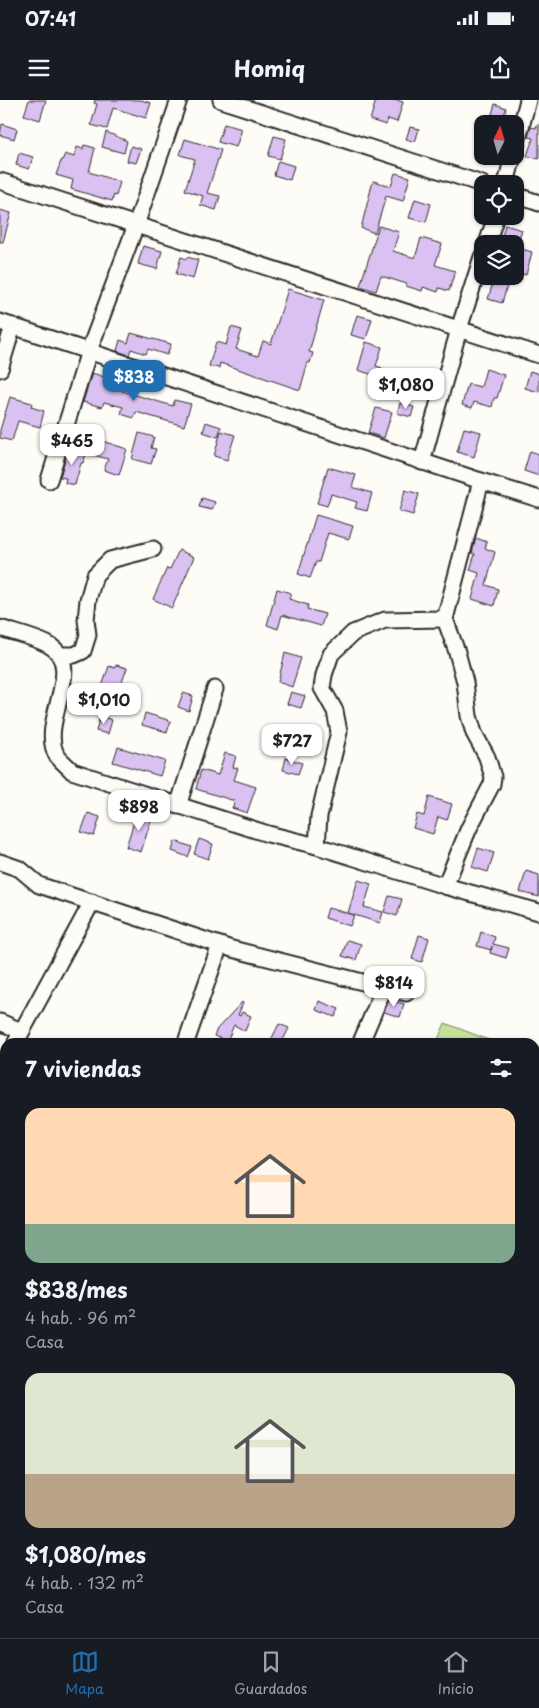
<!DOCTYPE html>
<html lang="es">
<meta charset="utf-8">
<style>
body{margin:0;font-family:"Playpen Sans",sans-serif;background:#242831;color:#f1f3f6;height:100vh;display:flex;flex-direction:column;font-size:19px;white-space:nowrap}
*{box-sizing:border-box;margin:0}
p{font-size:16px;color:#9ea1a6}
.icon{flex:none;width:28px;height:28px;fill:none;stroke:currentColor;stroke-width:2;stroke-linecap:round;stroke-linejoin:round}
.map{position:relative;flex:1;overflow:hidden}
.drawer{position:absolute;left:0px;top:938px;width:540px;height:601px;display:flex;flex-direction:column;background:#171b24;border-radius:15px 15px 0 0;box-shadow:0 1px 4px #0004}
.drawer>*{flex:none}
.needle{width:32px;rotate:5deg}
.tools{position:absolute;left:474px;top:15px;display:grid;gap:10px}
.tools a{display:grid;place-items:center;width:50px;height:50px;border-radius:10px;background:#171b24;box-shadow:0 1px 4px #0004;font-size:25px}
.price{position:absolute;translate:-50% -42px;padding:0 11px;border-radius:10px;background:#fff;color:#222;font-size:16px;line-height:32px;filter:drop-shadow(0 1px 2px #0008)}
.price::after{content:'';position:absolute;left:50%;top:30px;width:15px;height:11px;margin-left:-8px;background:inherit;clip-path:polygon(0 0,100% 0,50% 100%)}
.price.active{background:#1f6fb2;color:#fff}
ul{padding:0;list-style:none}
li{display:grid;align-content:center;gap:10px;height:265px;padding:0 25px}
li span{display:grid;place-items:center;height:155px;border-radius:15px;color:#555}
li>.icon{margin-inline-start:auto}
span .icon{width:90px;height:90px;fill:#fffc;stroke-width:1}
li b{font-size:21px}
h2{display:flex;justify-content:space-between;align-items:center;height:60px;padding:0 25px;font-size:21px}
.status{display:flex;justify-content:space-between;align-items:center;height:35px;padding:0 25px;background:#171b24;direction:ltr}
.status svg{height:14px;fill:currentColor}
header{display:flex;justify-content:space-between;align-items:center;height:65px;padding:0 25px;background:#171b24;font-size:22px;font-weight:700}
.menu{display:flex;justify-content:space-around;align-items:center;height:70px;border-top:1px solid #363941;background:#171b24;font-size:14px;color:#9ea1a6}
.menu a{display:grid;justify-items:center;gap:2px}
.menu .active{color:#1f6fb2}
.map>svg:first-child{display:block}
.green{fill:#c5e097;stroke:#788661}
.building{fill:#dbc1f1;stroke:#2b2b2b}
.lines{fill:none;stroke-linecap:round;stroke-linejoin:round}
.minor-casing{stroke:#2b2b2b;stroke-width:19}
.major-casing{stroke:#2b2b2b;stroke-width:22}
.minor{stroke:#fdfcf7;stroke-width:15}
.major{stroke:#fcde96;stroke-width:19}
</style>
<div class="status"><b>07:41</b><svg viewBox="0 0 49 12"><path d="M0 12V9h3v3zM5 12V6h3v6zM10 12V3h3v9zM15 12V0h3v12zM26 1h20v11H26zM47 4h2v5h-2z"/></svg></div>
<header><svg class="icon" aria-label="menu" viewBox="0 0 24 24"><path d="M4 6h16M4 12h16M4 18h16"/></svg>Homiq<svg class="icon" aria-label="share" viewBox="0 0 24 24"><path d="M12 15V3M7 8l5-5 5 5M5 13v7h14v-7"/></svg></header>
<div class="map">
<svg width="539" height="1538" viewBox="0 0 539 1538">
<rect width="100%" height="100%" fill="#fdfcf7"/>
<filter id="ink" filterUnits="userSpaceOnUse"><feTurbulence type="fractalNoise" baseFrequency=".02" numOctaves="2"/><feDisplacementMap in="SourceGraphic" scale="10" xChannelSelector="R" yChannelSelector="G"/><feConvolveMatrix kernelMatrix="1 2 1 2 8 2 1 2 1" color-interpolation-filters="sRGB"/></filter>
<g filter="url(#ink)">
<g class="green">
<path d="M445 923 494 942H437Z"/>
<path d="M0 1384 5 1386V1449L0 1454Z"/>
<path d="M172 1534H267L262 1538H169Z"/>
</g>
<g class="building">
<path d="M29 0H46L40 20 24 15Z"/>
<path d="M95 0H141L151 3 146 18 113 8 107 29 91 25 97 4 94 3Z"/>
<path d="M376 0H396L403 2 397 22 388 19 386 25 370 20Z"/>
<path d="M495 4 506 8 502 24H489Z"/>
<path d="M2 24 17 29 14 39 0 35Z"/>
<path d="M224 24 242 29 236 47 218 42Z"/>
<path d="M537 25H539V59L527 56 533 38 528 37 531 27 536 28Z"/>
<path d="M410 27 419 29 415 42 406 39Z"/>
<path d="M106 32 127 41 124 53 102 47Z"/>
<path d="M274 36 286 39 280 59 268 56Z"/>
<path d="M185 39 221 50 207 93 220 96 216 110 200 105 203 96 185 90 195 59 180 55Z"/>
<path d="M84 45 95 48 89 72 120 82 116 96 114 95 112 101 71 89 73 80 56 75 61 61H62L65 54 74 57 77 47 83 49Z"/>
<path d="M131 46 141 49 136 63 127 61Z"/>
<path d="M19 53 33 57 29 69 16 65Z"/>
<path d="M278 61 294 66 290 80 274 75Z"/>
<path d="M395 73 410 77 403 101 386 96 375 133 361 128 373 81 391 86Z"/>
<path d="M415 99 431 104 426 122 409 118Z"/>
<path d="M0 110 11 113 3 142H0Z"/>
<path d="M505 125 522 130 517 144H500Z"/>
<path d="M379 126 399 132 393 151 415 158 421 138 442 144 435 165 455 171 449 191 439 188 438 192 423 187 422 191 406 186 407 184 381 176 376 191 360 186Z"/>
<path d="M143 146 162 151 157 169 138 164Z"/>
<path d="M518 148 532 152 526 175 515 172V160Z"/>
<path d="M181 157 187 159V157L198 160 193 179 176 174Z"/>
<path d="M495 176H510L502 203 488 199Z"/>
<path d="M288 189 324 200 309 252 313 253 310 263 308 262 300 290 220 263 219 268 209 266 216 242 226 245 231 227 242 230 236 249 258 256 263 241 271 244Z"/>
<path d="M357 215 372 219 366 239 351 235Z"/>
<path d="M131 233 171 244 167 255 148 249 146 254 131 249 129 255 117 251 120 240 128 243Z"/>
<path d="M366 242 382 247 376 266 382 268 379 277 358 270Z"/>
<path d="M486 269 504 275 497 298H494L492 307 474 302 472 308 462 305 468 284 481 287Z"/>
<path d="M530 271 539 274V292L525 288Z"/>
<path d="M92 273 111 279 109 285 123 289 122 291 173 306 174 300 191 304 184 326 136 312 134 318 121 314 123 307 104 302 102 307 83 302Z"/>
<path d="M10 297 32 303 31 307 44 311 40 327 18 321 12 341 0 338V330Z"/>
<path d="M400 303 414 307 411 317 397 313Z"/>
<path d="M376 308 392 312 384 338 368 333Z"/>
<path d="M206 322 221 327 218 337 203 332Z"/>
<path d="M89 327 105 331 102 341 127 349 119 375 104 370 108 359 82 352Z"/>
<path d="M464 328 481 332 474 357 457 352Z"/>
<path d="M221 331 235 335 227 360 214 356Z"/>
<path d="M139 333 154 337 151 348 156 349 151 364 132 359Z"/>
<path d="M68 349 86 354 83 363H81L75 385 65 383 66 378 60 377Z"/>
<path d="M530 351 539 354V376L524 371Z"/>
<path d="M328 367 356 375 352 387 372 393 367 411 355 408 357 402 331 394 327 406 317 403Z"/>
<path d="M405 390 419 394 413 415 399 411Z"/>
<path d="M202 398 215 402 212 410 199 407Z"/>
<path d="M316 415 353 426 349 439 328 433 319 462H316L310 478 298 474Z"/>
<path d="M476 438 487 442 485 448 495 452 486 485 498 489 494 506 472 499 479 473 470 470 475 454 472 453Z"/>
<path d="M179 450 194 457 172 508 153 499 167 468 170 469Z"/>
<path d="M277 489 291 493 289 499 308 505 307 509 325 514 321 526 282 515 278 529 267 525Z"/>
<path d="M285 553 301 558 292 587 278 582Z"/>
<path d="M116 565 127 568 121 585 115 583 109 605 97 601 109 566 115 568Z"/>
<path d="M291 592 305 596 301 608 287 604Z"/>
<path d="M183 593 193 596 189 611 178 607Z"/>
<path d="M145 613 171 621 167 632 142 625Z"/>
<path d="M100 616 112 620 108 634 96 631Z"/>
<path d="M118 647 165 661 160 676 113 662Z"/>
<path d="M225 653 236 656 233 667 238 668 234 680 256 687 247 713 232 708 235 701 196 689 201 670 218 675Z"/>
<path d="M286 658 302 663 298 674 283 670Z"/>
<path d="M429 697 452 704 447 720 438 717 433 734 413 728 417 714 424 716Z"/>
<path d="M137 712 152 717 141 752 126 747Z"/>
<path d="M88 713 100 717 94 736 81 732Z"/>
<path d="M199 739 213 744 208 759 194 754Z"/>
<path d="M175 741 192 747 188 757 172 751Z"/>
<path d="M478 748 494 753 488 772 472 767Z"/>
<path d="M526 771 539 775V797L520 792Z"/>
<path d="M358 780 371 784 364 807 383 812 380 823 348 813Z"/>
<path d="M389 796 402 799 397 816 384 812Z"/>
<path d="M328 808 354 815 350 826 325 818Z"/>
<path d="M481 832 495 837 493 844 509 848 506 858 490 853 492 846 491 850 477 846Z"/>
<path d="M419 835 429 838 422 862 412 859Z"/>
<path d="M347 840 361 844 356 860 342 856Z"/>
<path d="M389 900 404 904 400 917 384 912Z"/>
<path d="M319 901 339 909 335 917 316 910Z"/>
<path d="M242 902 243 903 238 915 240 916 242 912 251 916 245 931 234 925 227 941 214 936 217 929Z"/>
<path d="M279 924 289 928 282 942H270Z"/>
</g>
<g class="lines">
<g class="minor-casing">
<g id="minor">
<path d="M221 0 482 84"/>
<path d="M515 50 528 0"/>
<path d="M0 81 539 255"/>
<path d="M506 84 513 56"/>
<path d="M515 95 539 103"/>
<path d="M487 144 496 116"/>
<path d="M0 222 481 381 539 399"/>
<path d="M0 269 13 226"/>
<path d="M422 362 459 229 482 157"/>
<path d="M49 380 89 251 136 125 179 0"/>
<path d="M0 528C15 533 33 537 47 544 88 565 39 620 56 654 59 660 68 666 72 671L268 734 317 746 445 786 539 812"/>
<path d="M61 555H74L83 551 88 535 86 520 88 500 95 475 110 460 153 449"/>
<path d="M178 706 215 589"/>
<path d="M317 746 319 716 339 632 335 611 322 588 324 575 331 554 353 533 385 520 445 519"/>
<path d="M0 762 20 769 39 785 232 849 406 893"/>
<path d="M445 786 469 728 492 684 493 677 487 657 474 633 469 616 465 582 457 552 445 519 481 381"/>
<path d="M0 922 21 931"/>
<path d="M16 942 92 802"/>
<path d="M186 942 220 845"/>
<path d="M361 942 384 888"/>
<path d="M0 980 5 968"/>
<path d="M0 1261 5 1263"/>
<path d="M0 1375 5 1376"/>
<path d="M535 1434 539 1436"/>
<path d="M0 1465 5 1461"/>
<path d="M176 1534 180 1538"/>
<path d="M280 1538 286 1534"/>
</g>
</g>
<g class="major-casing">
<g id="major">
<path d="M0 1109 5 1111"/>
<path d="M535 1272 539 1273"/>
<path d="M535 1523 539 1517"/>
</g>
</g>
<use href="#minor" class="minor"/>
<use href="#major" class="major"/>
</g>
</g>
</svg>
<div class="tools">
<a><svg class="needle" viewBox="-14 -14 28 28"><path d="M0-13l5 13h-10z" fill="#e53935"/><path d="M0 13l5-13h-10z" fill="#9ea1a6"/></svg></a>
<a><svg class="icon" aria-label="locate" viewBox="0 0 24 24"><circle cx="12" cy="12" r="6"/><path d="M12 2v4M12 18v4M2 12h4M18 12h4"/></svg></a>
<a><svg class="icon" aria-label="layers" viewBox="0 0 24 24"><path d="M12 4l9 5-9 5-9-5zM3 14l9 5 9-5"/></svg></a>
</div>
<b class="price active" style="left:134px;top:302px">$838</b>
<b class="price" style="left:406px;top:310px">$1,080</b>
<b class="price" style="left:72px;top:366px">$465</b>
<b class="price" style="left:104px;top:625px">$1,010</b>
<b class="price" style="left:292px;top:666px">$727</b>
<b class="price" style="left:139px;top:732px">$898</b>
<b class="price" style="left:394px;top:908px">$814</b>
<section class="drawer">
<h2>7 viviendas<svg class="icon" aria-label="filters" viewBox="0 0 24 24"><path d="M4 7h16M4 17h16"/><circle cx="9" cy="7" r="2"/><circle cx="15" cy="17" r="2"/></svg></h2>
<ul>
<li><span style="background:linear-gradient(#ffd9b3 75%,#7fa58c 0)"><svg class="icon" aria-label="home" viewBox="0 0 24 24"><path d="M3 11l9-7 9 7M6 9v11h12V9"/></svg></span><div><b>$838/mes</b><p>4 hab. · 96 m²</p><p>Casa</p></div></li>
<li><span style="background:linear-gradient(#dfe7d0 65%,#b9a48a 0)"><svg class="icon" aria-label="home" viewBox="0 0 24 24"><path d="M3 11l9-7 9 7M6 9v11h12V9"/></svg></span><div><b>$1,080/mes</b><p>4 hab. · 132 m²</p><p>Casa</p></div></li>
</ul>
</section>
</div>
<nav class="menu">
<a class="active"><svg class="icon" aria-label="map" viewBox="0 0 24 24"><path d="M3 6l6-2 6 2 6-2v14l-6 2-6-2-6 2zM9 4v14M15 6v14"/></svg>Mapa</a>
<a><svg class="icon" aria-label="saved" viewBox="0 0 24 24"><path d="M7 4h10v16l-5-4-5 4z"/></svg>Guardados</a>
<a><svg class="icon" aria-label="home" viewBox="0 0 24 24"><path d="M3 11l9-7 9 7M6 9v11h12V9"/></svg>Inicio</a>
</nav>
